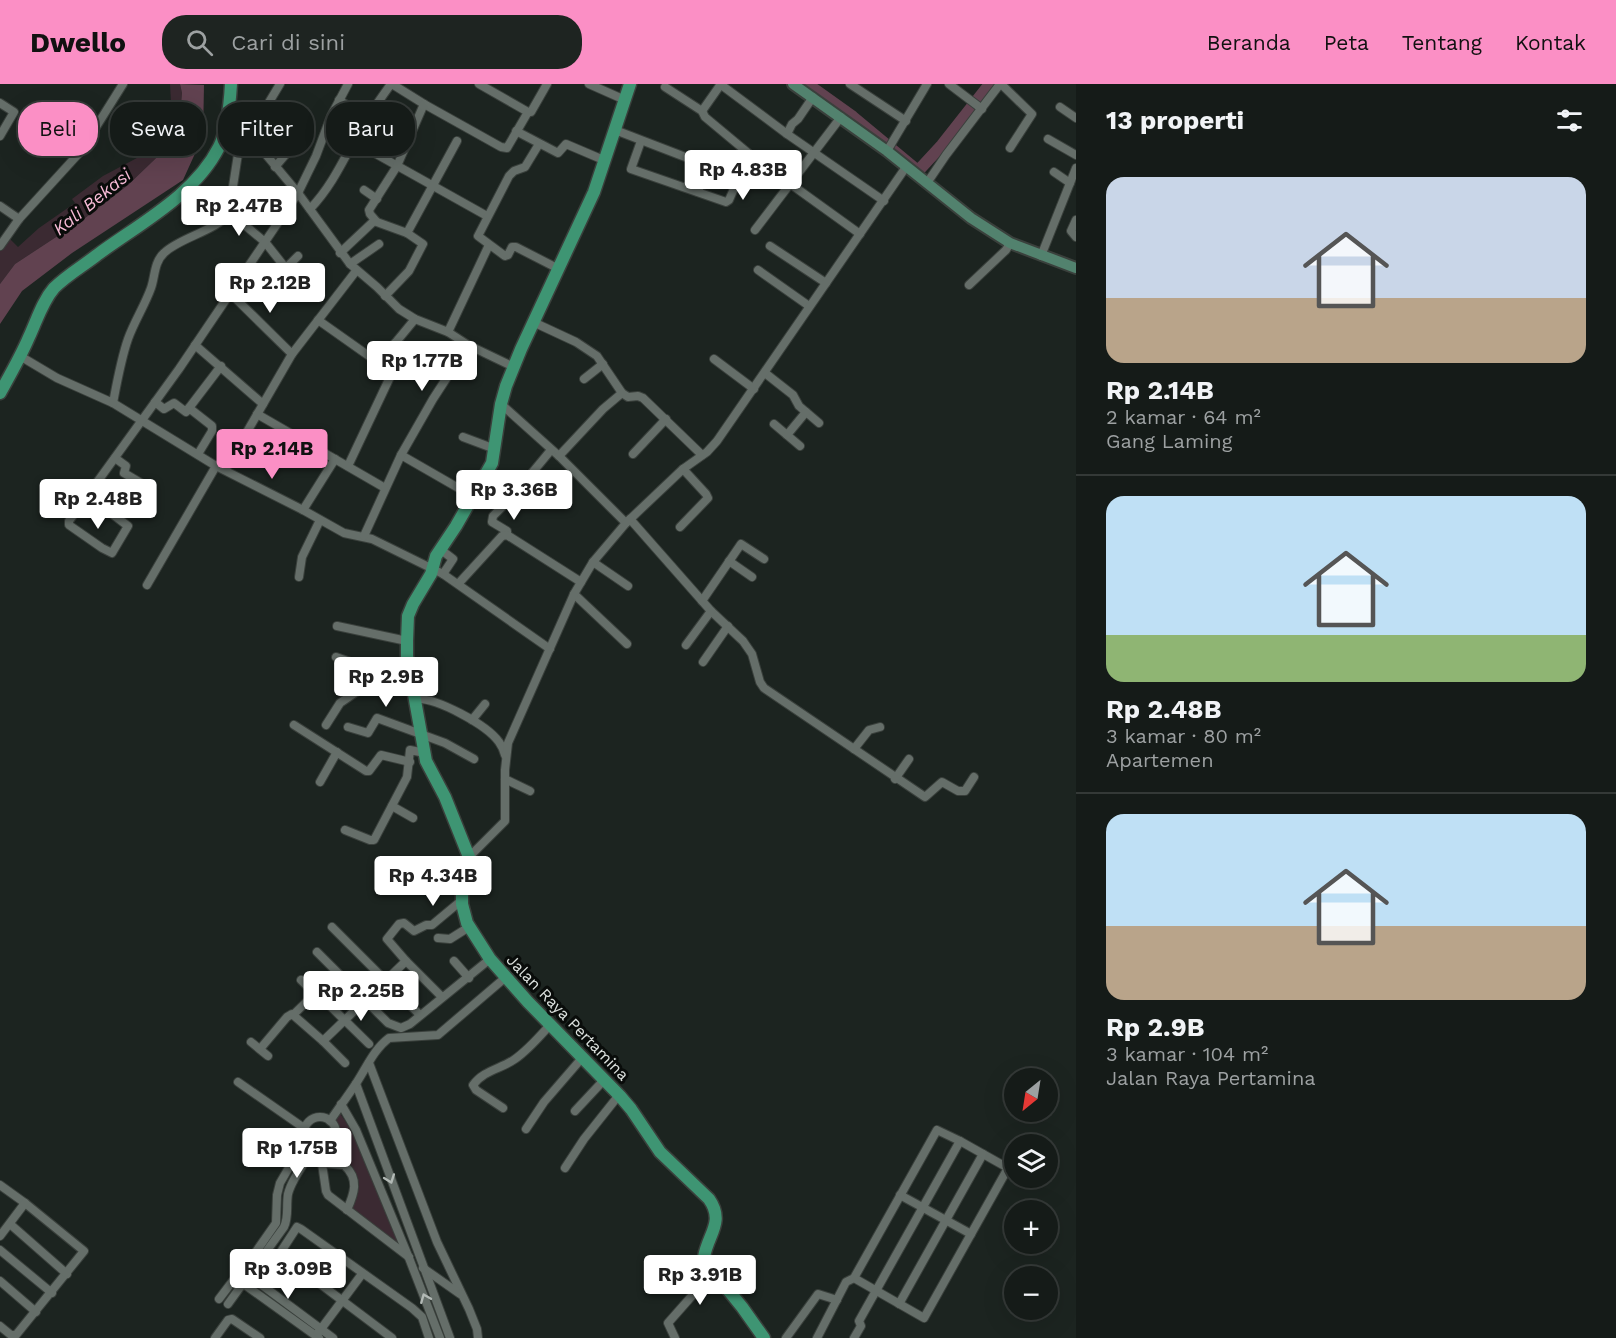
<!DOCTYPE html>
<html lang="id">
<meta charset="utf-8">
<style>
body{margin:0;font-family:"Work Sans",sans-serif;background:#1e2421;color:#f1f3f6;height:100vh;display:flex;flex-direction:column;font-size:22px;white-space:nowrap}
*{box-sizing:border-box;margin:0}
p{font-size:20px;color:#9da1a2}
.icon{flex:none;width:33px;height:33px;fill:none;stroke:currentColor;stroke-width:2;stroke-linecap:round;stroke-linejoin:round}
.map{position:relative;flex:1;overflow:hidden}
.side{display:flex;flex-direction:column;background:#151b18;width:540px}
.side>*{flex:none}
.top-card{position:absolute;left:18px;top:18px;width:570px;height:54px;display:flex;gap:12px}
.needle{width:39px;rotate:210deg}
.fabs{position:absolute;left:1004px;top:984px;display:grid;gap:12px}
.fabs a{display:grid;place-items:center;width:54px;height:54px;border-radius:50%;background:#151b18;box-shadow:0 6px 24px #0002,0 0 0 2px #343937;font-size:30px}
.price{position:absolute;translate:-50% -51px;padding:0 14px;border-radius:6px;background:#fff;color:#222;font-size:20px;line-height:39px;filter:drop-shadow(0 2px 3px #0008)}
.price::after{content:'';position:absolute;left:50%;top:36px;width:18px;height:14px;margin-left:-9px;background:inherit;clip-path:polygon(0 0,100% 0,50% 100%)}
.price.on{background:#fb8fc5;color:#111}
ul{padding:0;list-style:none}
li{display:grid;align-content:center;gap:12px;height:318px;padding:0 30px}
li+li{border-top:2px solid #343937}
li span{display:grid;place-items:center;height:186px;border-radius:18px;color:#555}
li>.icon{margin-inline-start:auto}
span .icon{width:108px;height:108px;fill:#fffc;stroke-width:1}
li b{font-size:26px}
h2{display:flex;justify-content:space-between;align-items:center;height:72px;padding:0 30px;font-size:26px}
.tag{padding:0 21px;border-radius:24px;background:#151b18;box-shadow:0 6px 24px #0002,0 0 0 2px #343937;font-size:21px;line-height:54px}
.tag.on{background:#fb8fc5;color:#111}
header{display:flex;align-items:center;gap:36px;box-sizing:border-box;height:84px;padding:0 30px;background:#fb8fc5;color:#111}
header strong{font-size:28px}
nav{display:flex;gap:33px;margin-inline-start:auto;font-size:21px}
.search{width:420px;height:54px;background:#1e2421;display:flex;align-items:center;gap:15px;box-sizing:border-box;padding:0 21px;border-radius:24px;color:#9da1a2;font-size:22px}
main{display:flex;flex:1;min-height:0}
.map>svg:first-child{display:block}
.green{fill:#3b2a32}
.water{fill:#614250}
.lines{fill:none;stroke-linecap:round;stroke-linejoin:round}
.river{stroke:#614250;stroke-width:12}
.street-casing{stroke:#3a403c;stroke-width:10}
.secondary-casing{stroke:#3a403c;stroke-width:14}
.primary-casing{stroke:#3a403c;stroke-width:15}
.street{stroke:#656e69;stroke-width:8}
.secondary{stroke:#52826e;stroke-width:10}
.primary{stroke:#3e9573;stroke-width:12}
.oneway{stroke:#b2b9b5}
.labels{text-anchor:middle;stroke-width:6;stroke-linejoin:round;paint-order:stroke}
.street-label{font-size:16px;fill:#dce1de;stroke:#090c0a}
.water-label{font-size:18px;font-style:italic;fill:#f7bbd6;stroke:#090c0a}
</style>
<header>
<strong>Dwello</strong>
<div class="search"><svg class="icon" aria-label="search" viewBox="0 0 24 24"><circle cx="10" cy="10" r="6"/><path d="M15 15l6 6"/></svg>Cari di sini</div>
<nav><a>Beranda</a><a>Peta</a><a>Tentang</a><a>Kontak</a></nav>
</header>
<main>
<div class="map">
<svg width="1076" height="1254" viewBox="0 0 1076 1254">
<rect width="100%" height="100%" fill="#1c2420"/>
<g class="green">
<path d="M170 0H180L182 9 178 53 128 101 85 134 15 180 0 200V162L7 152 18 163 39 144 75 119 72 115 103 92 152 66 170 49 172 38Z"/>
<path d="M339 1028 352 1047 400 1164 351 1126C366 1098 359 1076 325 1075L324 1069C340 1061 343 1051 335 1035Z"/>
</g>
<path class="water" d="M180 0 204 1 203 52 183 96 72 169 22 207 0 240V200L15 180 85 134 128 101 178 53 182 9Z"/>
<g class="lines">
<path class="river" d="M807 0 853 33 918 87 942 61 990 0"/>
<g class="street-casing">
<g id="street">
<path d="M392 0 424 20"/>
<path d="M589 0 625 16"/>
<path d="M720 0 787 50 884 117"/>
<path d="M850 0 906 37"/>
<path d="M949 0 982 25"/>
<path d="M1001 0 1032 30 1010 64"/>
<path d="M665 3 702 27 705 33 753 73 860 150"/>
<path d="M339 16 367 34"/>
<path d="M0 19 14 28 0 52"/>
<path d="M1060 23 1076 34"/>
<path d="M702 27 721 0"/>
<path d="M528 28H531L547 0"/>
<path d="M226 31 248 49 298 109 350 180 377 203 399 225 415 235 448 248 468 261 514 283"/>
<path d="M615 46 706 81 698 108"/>
<path d="M516 47 558 69 566 60 606 77"/>
<path d="M787 50 792 40 798 35 813 13"/>
<path d="M355 55 369 66 487 132"/>
<path d="M1048 55 1076 71"/>
<path d="M641 57 631 85 726 118 729 116 737 98"/>
<path d="M539 60 525 83 514 87 509 92 478 152 505 172 508 171 512 163H516L557 184"/>
<path d="M887 67 927 0"/>
<path d="M275 83 293 62"/>
<path d="M1054 88 1070 99"/>
<path d="M927 99 946 71 1000 0"/>
<path d="M364 106 377 115"/>
<path d="M0 122 19 135"/>
<path d="M310 125C330 104 341 81 355 55 365 36 378 18 391 0"/>
<path d="M229 128 265 158 284 182 287 183 298 172"/>
<path d="M1076 136 1071 147 1076 153"/>
<path d="M376 137 370 130 369 126 397 82 424 20 501 63 507 64 528 28 479 0"/>
<path d="M755 146 841 33"/>
<path d="M407 149 457 57"/>
<path d="M0 162 19 135 81 67 123 0"/>
<path d="M770 162 826 199"/>
<path d="M340 169 374 137 407 149 423 160 409 187 385 212"/>
<path d="M1041 172 1076 84"/>
<path d="M350 180 379 160"/>
<path d="M758 186 809 222"/>
<path d="M969 201 1006 166 1010 159"/>
<path d="M230 209 292 270"/>
<path d="M318 236 376 277 391 291 348 382"/>
<path d="M533 238 576 258 597 272 622 309 628 313 638 312 643 314 702 371"/>
<path d="M448 248 489 161"/>
<path d="M195 261 263 320"/>
<path d="M20 272 57 294 113 319 216 382 303 426 344 449 372 455 443 490 550 565"/>
<path d="M714 275 754 305"/>
<path d="M376 277 396 258 415 235"/>
<path d="M765 289 793 311 799 322 819 339"/>
<path d="M584 295 603 280"/>
<path d="M155 318 164 325 174 319 186 328 189 324 212 342V347L198 370"/>
<path d="M113 319C117 298 121 275 128 255 134 238 145 221 151 204 155 193 154 178 164 169 180 153 220 146 229 128L238 70 280 0"/>
<path d="M501 320 559 372 626 439"/>
<path d="M189 324 221 282"/>
<path d="M257 330 385 404"/>
<path d="M774 340 800 362"/>
<path d="M787 351 806 328"/>
<path d="M463 353 495 365"/>
<path d="M633 370 666 335"/>
<path d="M401 371 474 413"/>
<path d="M559 372 603 325 622 309"/>
<path d="M115 374 126 382 124 389 151 405"/>
<path d="M225 386 292 270 356 187"/>
<path d="M87 411 128 442 112 469 102 464 69 441V437L179 285 298 109 316 72 331 32 348 0"/>
<path d="M303 426 335 375"/>
<path d="M630 435 711 527 743 557 752 570 760 598 764 604 925 713 942 698 958 707H965L974 693"/>
<path d="M680 443 708 414 706 410 683 385"/>
<path d="M507 451V447L492 438 493 432 512 413 551 366"/>
<path d="M364 452 401 371 433 315 468 261"/>
<path d="M440 465 453 475 443 490"/>
<path d="M729 477 752 493"/>
<path d="M593 478 628 502"/>
<path d="M299 493 302 473 320 436"/>
<path d="M459 499 502 452 507 451 581 498"/>
<path d="M147 501 216 382"/>
<path d="M574 510 627 560"/>
<path d="M702 517 741 460 764 475"/>
<path d="M337 542 407 557"/>
<path d="M686 561 711 527"/>
<path d="M336 573 373 586 411 594"/>
<path d="M703 578 728 542"/>
<path d="M341 593 362 604"/>
<path d="M415 615C436 613 487 641 499 658 502 662 504 667 505 671"/>
<path d="M472 636 485 620"/>
<path d="M294 641 366 687H369L381 671 410 678"/>
<path d="M326 641 340 619 362 604 373 586"/>
<path d="M348 643 368 649 377 634 445 659 474 675"/>
<path d="M854 665 869 646 880 643"/>
<path d="M505 695 530 707"/>
<path d="M895 695 909 675"/>
<path d="M320 698 337 668"/>
<path d="M392 722 413 734"/>
<path d="M345 746 370 756H374L407 693 410 666 425 669"/>
<path d="M469 773 505 737V686L508 659 574 510 593 478 626 439 683 385 707 368 717 357 906 83"/>
<path d="M392 802 416 804 432 790 464 798"/>
<path d="M332 843 420 931"/>
<path d="M438 854 450 855 469 843"/>
<path d="M317 868 388 939 401 944 410 940 490 875"/>
<path d="M406 877 441 912"/>
<path d="M454 877 469 894"/>
<path d="M301 896 315 910"/>
<path d="M325 917 369 960"/>
<path d="M294 930 327 898"/>
<path d="M323 957 345 979"/>
<path d="M251 958 268 972"/>
<path d="M260 965 287 933 292 930 323 957 406 877 387 855 399 840 404 839 414 847 426 841H432L462 816"/>
<path d="M369 979 437 1158 469 1225 477 1245 478 1254"/>
<path d="M238 998 304 1044"/>
<path d="M356 1000 450 1254"/>
<path d="M341 1020 356 1046 409 1174 440 1254"/>
<path d="M503 1024 476 1006 473 1001C484 986 501 985 515 975 528 966 539 953 550 941"/>
<path d="M575 1027 604 996"/>
<circle cx="320" cy="1049" r="16"/>
<path d="M330 1037C338 1025 347 1013 355 1001 366 985 373 966 389 954L438 951 506 893"/>
<path d="M526 1045 544 1018 582 974"/>
<path d="M320 1066 326 1107 328 1111 409 1173"/>
<path d="M322 1079 344 1081C360 1095 354 1110 347 1126"/>
<path d="M565 1084 584 1055 619 1011"/>
<path d="M0 1101 25 1119 84 1167 16 1251H11L0 1242"/>
<path d="M900 1111 971 1150"/>
<path d="M10 1140 67 1190"/>
<path d="M0 1152 25 1119"/>
<path d="M0 1166 52 1209"/>
<path d="M423 1184 460 1210"/>
<path d="M244 1185 248 1187 251 1193 248 1200 241 1202 236 1197 235 1190 244 1185 276 1139 277 1111 280 1099 305 1056"/>
<path d="M250 1190 284 1143C289 1133 286 1122 288 1110 292 1094 305 1079 314 1064"/>
<path d="M251 1193 333 1254"/>
<path d="M0 1197 36 1228"/>
<path d="M245 1201 319 1254"/>
<path d="M219 1215 235 1194"/>
<path d="M228 1220 241 1202"/>
<path d="M899 1220 983 1070"/>
<path d="M318 1249 362 1190"/>
<path d="M215 1254 228 1236 232 1235 260 1254"/>
<path d="M392 1254 283 1172 282 1166 297 1143 301 1145 412 1224 422 1233 429 1254"/>
<path d="M675 1254 668 1239 713 1188"/>
<path d="M786 1254 818 1210 837 1216"/>
<path d="M817 1254 846 1198 854 1194 937 1046 960 1057 1008 1084 924 1234 854 1194"/>
<path d="M854 1254 861 1242 859 1237 960 1057"/>
</g>
</g>
<g class="secondary-casing">
<path id="secondary" d="M793 0 887 67 971 134 1010 159 1076 184"/>
</g>
<g class="primary-casing">
<g id="primary">
<path d="M630 0 594 108 521 265 506 302 501 320 492 379 456 442 436 472 431 490 413 520 408 532 407 557V572L426 677 445 713 469 773V784L462 811V820L467 839 490 875 528 918 620 1012 631 1025 660 1068 709 1115C725 1138 708 1150 704 1173L707 1180 742 1223 764 1254"/>
<path d="M0 309C10 291 21 272 29 253 37 236 42 218 54 204 67 191 83 182 97 171 139 140 195 111 219 63 227 47 230 17 231 0"/>
</g>
</g>
<use href="#street" class="street"/>
<use href="#secondary" class="secondary"/>
<use href="#primary" class="primary"/>
</g>
<defs><path id="oneway-chevron" d="M-2-3.5L2.5 0L-2 3.5" fill="none" stroke-width="1.6" stroke-linecap="round" stroke-linejoin="round" transform="scale(1.5)"/></defs>
<g class="oneway">
<use href="#oneway-chevron" transform="translate(390 1095) rotate(70)"/>
<use href="#oneway-chevron" transform="translate(425 1214) rotate(-112)"/>
</g>
<g class="labels">
<g class="street-label">
<text transform="translate(568 933) rotate(46)" y="6">Jalan Raya Pertamina</text>
</g>
<g class="water-label">
<text transform="translate(92 118) rotate(-39)" y="6">Kali Bekasi</text>
</g>
</g>
</svg>
<div class="fabs">
<a><svg class="needle" viewBox="-14 -14 28 28"><path d="M0-13l5 13h-10z" fill="#e53935"/><path d="M0 13l5-13h-10z" fill="#9da1a2"/></svg></a>
<a><svg class="icon" aria-label="layers" viewBox="0 0 24 24"><path d="M12 4l9 5-9 5-9-5zM3 14l9 5 9-5"/></svg></a>
<a>+</a>
<a>−</a>
</div>
<b class="price" style="left:743px;top:117px">Rp 4.83B</b>
<b class="price" style="left:239px;top:153px">Rp 2.47B</b>
<b class="price" style="left:270px;top:230px">Rp 2.12B</b>
<b class="price" style="left:422px;top:308px">Rp 1.77B</b>
<b class="price on" style="left:272px;top:396px">Rp 2.14B</b>
<b class="price" style="left:514px;top:437px">Rp 3.36B</b>
<b class="price" style="left:98px;top:446px">Rp 2.48B</b>
<b class="price" style="left:386px;top:624px">Rp 2.9B</b>
<b class="price" style="left:433px;top:823px">Rp 4.34B</b>
<b class="price" style="left:361px;top:938px">Rp 2.25B</b>
<b class="price" style="left:297px;top:1095px">Rp 1.75B</b>
<b class="price" style="left:288px;top:1216px">Rp 3.09B</b>
<b class="price" style="left:700px;top:1222px">Rp 3.91B</b>
<div class="top-card">
<a class="tag on">Beli</a>
<a class="tag">Sewa</a>
<a class="tag">Filter</a>
<a class="tag">Baru</a>
</div>
</div>
<section class="side">
<h2>13 properti<svg class="icon" aria-label="filters" viewBox="0 0 24 24"><path d="M4 7h16M4 17h16"/><circle cx="9" cy="7" r="2"/><circle cx="15" cy="17" r="2"/></svg></h2>
<ul>
<li><span style="background:linear-gradient(#c9d6e8 65%,#b9a48a 0)"><svg class="icon" aria-label="home" viewBox="0 0 24 24"><path d="M3 11l9-7 9 7M6 9v11h12V9"/></svg></span><div><b>Rp 2.14B</b><p>2 kamar · 64 m²</p><p>Gang Laming</p></div></li>
<li><span style="background:linear-gradient(#bfe0f5 75%,#8fb573 0)"><svg class="icon" aria-label="home" viewBox="0 0 24 24"><path d="M3 11l9-7 9 7M6 9v11h12V9"/></svg></span><div><b>Rp 2.48B</b><p>3 kamar · 80 m²</p><p>Apartemen</p></div></li>
<li><span style="background:linear-gradient(#bfe0f5 60%,#b9a48a 0)"><svg class="icon" aria-label="home" viewBox="0 0 24 24"><path d="M3 11l9-7 9 7M6 9v11h12V9"/></svg></span><div><b>Rp 2.9B</b><p>3 kamar · 104 m²</p><p>Jalan Raya Pertamina</p></div></li>
</ul>
</section>
</main>
